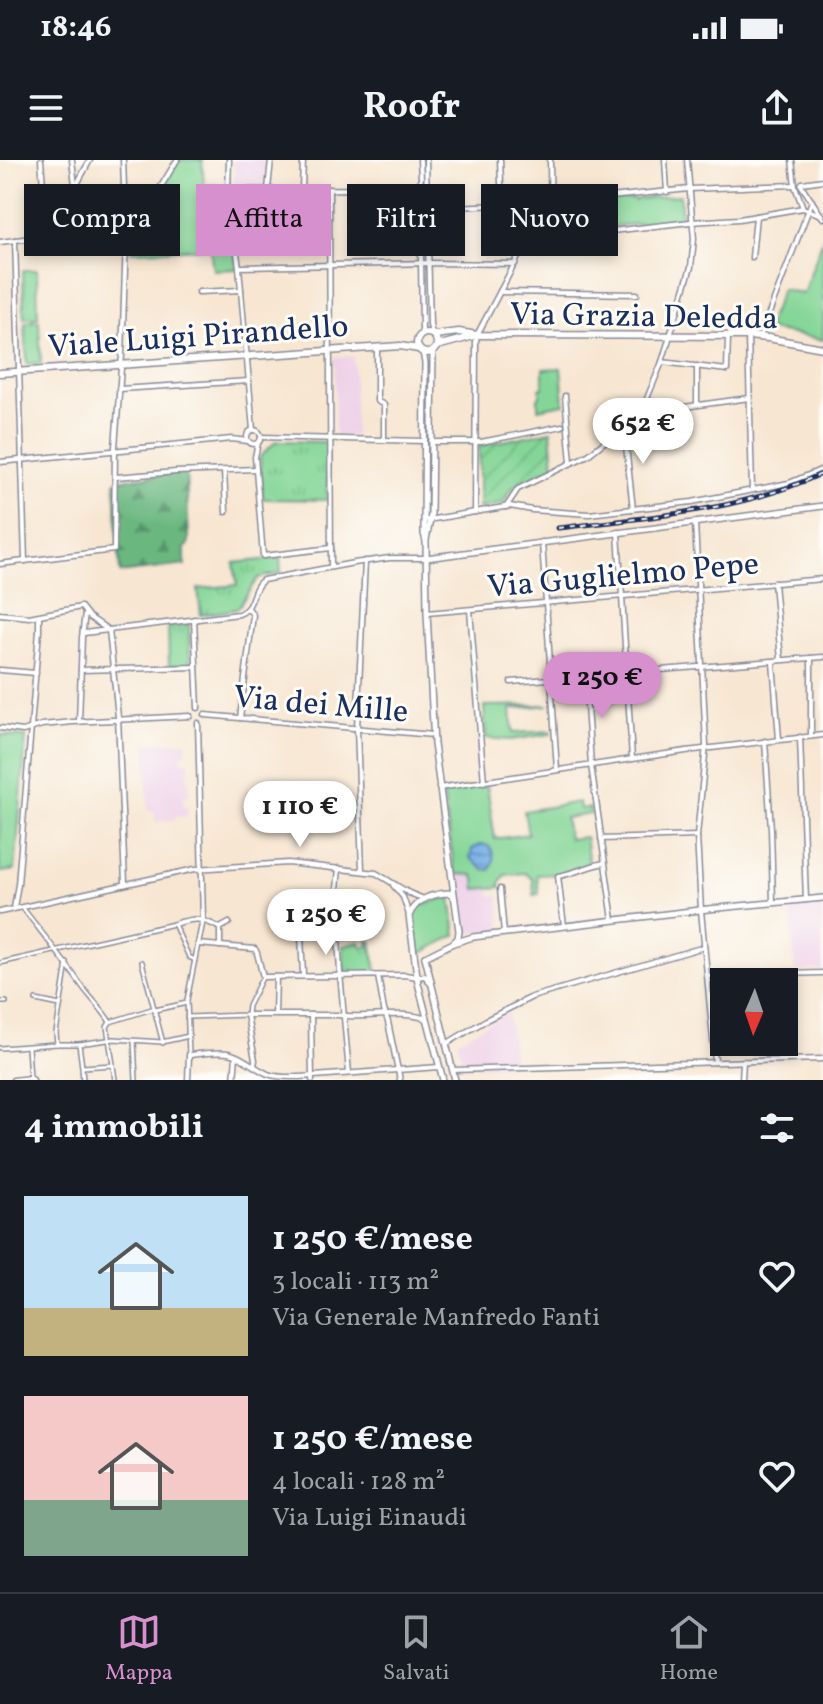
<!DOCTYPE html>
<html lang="it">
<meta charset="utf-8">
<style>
body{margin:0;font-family:Vollkorn,serif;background:#242831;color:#f1f3f6;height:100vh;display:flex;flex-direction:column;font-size:30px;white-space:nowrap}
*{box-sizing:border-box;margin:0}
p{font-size:26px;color:#9ea1a6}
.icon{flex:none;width:44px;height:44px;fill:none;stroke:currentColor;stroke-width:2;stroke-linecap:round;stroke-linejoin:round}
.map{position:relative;height:920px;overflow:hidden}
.details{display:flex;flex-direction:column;background:#171b24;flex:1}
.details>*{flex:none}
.banner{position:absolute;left:24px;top:24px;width:776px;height:72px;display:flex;gap:16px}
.needle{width:52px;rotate:182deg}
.buttons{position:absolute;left:710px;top:808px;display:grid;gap:16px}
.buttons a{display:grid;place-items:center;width:88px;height:88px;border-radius:0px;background:#171b24;box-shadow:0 4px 12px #0003;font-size:40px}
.price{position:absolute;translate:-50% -68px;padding:0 18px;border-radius:28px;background:#fff;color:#222;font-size:26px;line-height:52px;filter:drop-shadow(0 2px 4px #0008)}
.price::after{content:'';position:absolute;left:50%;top:48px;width:24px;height:18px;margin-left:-12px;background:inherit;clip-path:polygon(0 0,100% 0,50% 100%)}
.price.active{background:#d690ce;color:#111}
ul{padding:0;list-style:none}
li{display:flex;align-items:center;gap:24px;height:200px;padding:0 24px}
li span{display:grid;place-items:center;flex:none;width:224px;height:160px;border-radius:0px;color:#555}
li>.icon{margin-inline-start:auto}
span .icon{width:96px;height:96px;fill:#fffc;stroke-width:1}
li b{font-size:34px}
h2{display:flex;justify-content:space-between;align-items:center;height:96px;padding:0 24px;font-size:34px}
.chip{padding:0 28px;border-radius:0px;background:#171b24;box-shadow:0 4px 12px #0003;font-size:28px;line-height:72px}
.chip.active{background:#d690ce;color:#111}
.status{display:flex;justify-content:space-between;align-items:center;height:56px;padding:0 40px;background:#171b24;direction:ltr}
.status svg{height:22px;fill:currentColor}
header{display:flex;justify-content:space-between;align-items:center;height:104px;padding:0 24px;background:#171b24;font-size:36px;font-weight:700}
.tabs{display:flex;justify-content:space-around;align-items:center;height:112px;border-top:2px solid #363941;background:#171b24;font-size:22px;color:#9ea1a6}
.tabs a{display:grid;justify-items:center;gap:4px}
.tabs .active{color:#d690ce}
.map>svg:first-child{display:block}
.built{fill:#eed0e8}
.grass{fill:url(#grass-tufts);stroke:#50827a;stroke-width:2}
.forest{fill:url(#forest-firs);stroke:#43736f;stroke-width:2}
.park{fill:#84d697;stroke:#50827a;stroke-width:2}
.garden{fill:url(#garden-furrows);stroke:#50827a;stroke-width:2}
.water{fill:url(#water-rules);stroke:#486ea2;stroke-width:2}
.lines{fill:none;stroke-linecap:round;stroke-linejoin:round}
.pedestrian-casing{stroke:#898a98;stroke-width:6}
.minor-casing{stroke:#898a98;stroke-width:7}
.tertiary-casing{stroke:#898a98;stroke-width:8}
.secondary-casing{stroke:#898a98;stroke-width:9}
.pedestrian{stroke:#fff;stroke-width:3}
.minor{stroke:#fff;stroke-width:4}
.tertiary{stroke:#fff;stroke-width:5}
.secondary{stroke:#fff;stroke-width:6}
.rail-casing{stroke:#1b2f5e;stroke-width:5}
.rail{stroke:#fdfcf7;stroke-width:2;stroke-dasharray:6;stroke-linecap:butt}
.labels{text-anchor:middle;stroke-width:6;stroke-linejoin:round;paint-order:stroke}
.street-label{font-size:32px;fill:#1b2f5e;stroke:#fdfcf7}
</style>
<div class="status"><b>18:46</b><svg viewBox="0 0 49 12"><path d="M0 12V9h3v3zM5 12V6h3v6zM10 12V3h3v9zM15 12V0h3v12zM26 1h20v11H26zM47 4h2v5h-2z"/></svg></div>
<header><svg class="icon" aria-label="menu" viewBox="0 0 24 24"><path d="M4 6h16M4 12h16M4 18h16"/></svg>Roofr<svg class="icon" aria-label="share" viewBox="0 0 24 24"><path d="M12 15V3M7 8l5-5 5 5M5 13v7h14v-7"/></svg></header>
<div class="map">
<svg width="823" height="920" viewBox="0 0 823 920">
<defs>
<pattern id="grass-tufts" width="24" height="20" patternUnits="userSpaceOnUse" patternTransform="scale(2)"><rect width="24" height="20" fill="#84d697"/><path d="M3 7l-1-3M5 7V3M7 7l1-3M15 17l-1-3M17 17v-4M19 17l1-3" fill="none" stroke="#71b885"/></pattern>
<pattern id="forest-firs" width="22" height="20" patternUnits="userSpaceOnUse" patternTransform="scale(2)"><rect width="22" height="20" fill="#6bb780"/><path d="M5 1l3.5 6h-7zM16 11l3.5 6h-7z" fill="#57956c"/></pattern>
<pattern id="garden-furrows" width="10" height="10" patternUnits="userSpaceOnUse" patternTransform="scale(2)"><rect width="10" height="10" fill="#84d697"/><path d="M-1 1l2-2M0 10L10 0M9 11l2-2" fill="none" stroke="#71b885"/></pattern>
<pattern id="water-rules" width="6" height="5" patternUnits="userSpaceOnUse" patternTransform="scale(2)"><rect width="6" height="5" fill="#75aee5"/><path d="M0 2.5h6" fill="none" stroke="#5f8ebd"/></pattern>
</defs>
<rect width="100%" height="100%" fill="#fdfcf7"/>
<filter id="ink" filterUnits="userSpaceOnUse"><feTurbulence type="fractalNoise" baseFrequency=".0125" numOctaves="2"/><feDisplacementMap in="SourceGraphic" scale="16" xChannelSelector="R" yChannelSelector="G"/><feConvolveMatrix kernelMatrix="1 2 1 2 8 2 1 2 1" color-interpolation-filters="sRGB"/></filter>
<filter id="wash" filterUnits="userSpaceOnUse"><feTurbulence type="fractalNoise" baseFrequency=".006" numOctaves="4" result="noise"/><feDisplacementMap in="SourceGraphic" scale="32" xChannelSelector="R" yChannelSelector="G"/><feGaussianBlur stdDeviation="1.8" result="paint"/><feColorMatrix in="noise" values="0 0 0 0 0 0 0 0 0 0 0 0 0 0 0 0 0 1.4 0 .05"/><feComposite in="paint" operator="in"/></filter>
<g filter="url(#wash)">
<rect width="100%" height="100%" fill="#f7e6d1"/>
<g class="built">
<path d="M234 0H268L265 24 234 25Z"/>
<path d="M354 196 355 276H335V197Z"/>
<path d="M186 582V593H182V601H189V612L187 613 190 637H183L184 646H188V656L175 657V661L155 662V651H148L146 583Z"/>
<path d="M455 714H471L475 719 476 729 490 728 491 736 499 735 501 770 467 773 463 770Z"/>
<path d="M822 744 823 810 795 811 790 746Z"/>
<path d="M508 852 514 905 464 907 457 881Z"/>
</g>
<g class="grass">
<path d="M548 50V71H528V51Z"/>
<path d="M276 281 327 282V340L263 339 260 297Z"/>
<path d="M280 398 281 413 258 418 237 449 201 455 198 429 237 425 234 403Z"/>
<path d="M189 464 190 505H169L168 467Z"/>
<path d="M368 781H371L377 813H344L343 786 360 782 362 787 369 786Z"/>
</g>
<path class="forest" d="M186 312 189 380 188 386 185 387V405L120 413 115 323 117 320Z"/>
<g class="park">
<path d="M179 0H202L204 25 224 26 235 85 236 109 213 110 210 88 130 91 129 38 140 33 160 31Z"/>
<path d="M58 35 77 37 78 40 121 36 122 67 74 70 72 55 60 56Z"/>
<path d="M680 35 682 59 607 67 604 41 633 39 635 41 637 39Z"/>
<path d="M823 78V180L766 169 782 129 803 134Z"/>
<path d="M23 110H37L38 158H24Z"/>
<path d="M39 161 41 203 27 204 25 162Z"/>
<path d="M561 208 564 244 538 249V238L540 236V229L543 228V209Z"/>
<path d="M549 545 511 549 513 573 551 571V574L510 580 486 578 484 546Z"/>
<path d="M0 575 26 577 15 710 0 712Z"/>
<path d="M487 626 495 679 528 674 524 651 579 642 580 649 590 648 591 654 565 658 569 679 585 677 589 704 558 714 537 715 539 734 534 735 533 719 525 713 505 715 500 723 501 727 476 729 475 719 473 715 455 714 443 632Z"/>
<path d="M449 737H451L456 775 420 794C419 778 409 760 418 746Z"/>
</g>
<g class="garden">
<path d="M604 41 607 67 558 73 557 53 559 51V45Z"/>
<path d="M551 271 554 306 513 327 503 344 479 348V286Z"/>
</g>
<path class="water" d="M482 684C496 686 495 701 490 710L483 709 470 698 472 689Z"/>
</g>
<g filter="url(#ink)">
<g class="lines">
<g class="pedestrian-casing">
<g id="pedestrian">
<path d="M22 747C41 772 61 796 79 822 88 836 101 847 110 862"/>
<path d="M142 802 163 883"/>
<path d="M0 803 174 764 189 797 195 800"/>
<path d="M36 840 60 845"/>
<path d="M0 842H6"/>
<path d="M155 850 187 843"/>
<path d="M187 857 247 855 248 846 262 818"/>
<path d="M110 862 155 848"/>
<path d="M110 862 107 867 113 904"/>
<path d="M134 881 136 920"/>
<path d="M57 884 56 873 67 803"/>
<path d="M28 887 30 918"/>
<path d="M0 888 57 884H79"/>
<path d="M189 895 187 840 198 784"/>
<path d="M82 908 83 920"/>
<path d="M115 920 113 905 82 907 79 884 114 879 162 882 189 876"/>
</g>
</g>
<g class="minor-casing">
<g id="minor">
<path d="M41 0 47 76"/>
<path d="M72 0 76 33"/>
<path d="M229 0 228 31 239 107 253 270"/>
<path d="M420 0 421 18 419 26 420 29 422 170 420 176"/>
<path d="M426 0 430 165 432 174"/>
<path d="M500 0 502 45"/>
<path d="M550 0 551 78"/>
<path d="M665 0 667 32"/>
<path d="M792 0 795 26 803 48"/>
<path d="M823 20 802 23 801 25 823 58"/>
<path d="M76 26 90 0"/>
<path d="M268 29 271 0"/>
<path d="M329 29 331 407"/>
<path d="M228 30 372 29 385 26H419"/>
<path d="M302 30 303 0"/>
<path d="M44 36 66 34 83 35 159 30"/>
<path d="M427 48 551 43 689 29 795 25"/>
<path d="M526 78H551L690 62 739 59 803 48 821 55"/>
<path d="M15 80 25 401"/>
<path d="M126 80 131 76 177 0"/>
<path d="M0 82 47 76 126 70"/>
<path d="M752 97 756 56"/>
<path d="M239 107 431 103 515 104"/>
<path d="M199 132 241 130"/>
<path d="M500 132 637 134"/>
<path d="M748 176 752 329"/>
<path d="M760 177 812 41"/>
<path d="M377 187V241L384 245V280"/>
<path d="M662 202 727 210 728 176"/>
<path d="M697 206V245"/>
<path d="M119 229 249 221"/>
<path d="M565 236 571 302"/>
<path d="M641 253 749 238"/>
<path d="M624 268 633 349"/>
<circle cx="254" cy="277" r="7"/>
<path d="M261 277 424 281"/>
<path d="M432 282H481L562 266"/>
<path d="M258 283 255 297 263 396 331 388"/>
<path d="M0 302 232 279 248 281"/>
<path d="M224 311 226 352"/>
<path d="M116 317 176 312 256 309"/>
<path d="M506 347 518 329 588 295 641 253 662 202 691 107 694 79 687 0"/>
<path d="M475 352 476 181 477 175 524 86 525 44"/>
<path d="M428 360 510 346 532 350 589 354 692 342 789 323 823 309"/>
<path d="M695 362 706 585 697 676 701 750 715 902"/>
<path d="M618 372 632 599"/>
<path d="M542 382 557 610"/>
<path d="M0 404 114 390 115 287 122 195 126 80 123 0"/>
<path d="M774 423 781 500"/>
<path d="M470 450 484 622"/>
<path d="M427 453 823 419"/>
<path d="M0 454 29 457 81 447 89 457 107 469"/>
<path d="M194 459 198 548"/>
<path d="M109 470 118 557 125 723"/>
<path d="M84 473 239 454C255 448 250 429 263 420L354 403 390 398H426"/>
<path d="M773 502 779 579"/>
<path d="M0 510 36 513"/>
<path d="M81 510 196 507"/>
<path d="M585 516 591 605 613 760"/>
<path d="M511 522 823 497"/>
<path d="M205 555 433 575"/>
<path d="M240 558 253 455 248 448"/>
<path d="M79 562 82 477 85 453"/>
<path d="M198 563 203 760 198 784 255 789 257 793 263 817 406 815 417 817 425 816 430 823"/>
<path d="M0 568 23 571 42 565 73 562 190 556"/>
<path d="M811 576V498"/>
<path d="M800 577 806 740"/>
<path d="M765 581 771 669 773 742"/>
<path d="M439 628 686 591 823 575"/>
<path d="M601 679 697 676"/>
<path d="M339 708 336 740 340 813 349 913"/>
<path d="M362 710 357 568 365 401"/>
<path d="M393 725 403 737 409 755"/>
<path d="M500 729 504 773"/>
<path d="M14 748 18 724 39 471V456"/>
<path d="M0 752 195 709 288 703 376 713 409 733 424 739"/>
<path d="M174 764C195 758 200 757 220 768V786"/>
<path d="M564 766 558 716C573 714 588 706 604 703"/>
<path d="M220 768 229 763"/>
<path d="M303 816C303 802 297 750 306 741 312 734 328 739 336 740"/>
<path d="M378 816 384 850 388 862 400 920"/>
<path d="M707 816 823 813"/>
<path d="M275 854 276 817"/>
<path d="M311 855 312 920"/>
<path d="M446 884 488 859 532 837 704 787"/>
<path d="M254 906 255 900 247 855H339C367 860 399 849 427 859"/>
<path d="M453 910 823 899"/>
<path d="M13 920 30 918 33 920"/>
<path d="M188 920 189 895C201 894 216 891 228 893 243 896 254 908 268 914 278 918 289 917 300 917L439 907"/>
<path d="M234 920 236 896"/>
<path d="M742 920 743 901"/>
</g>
</g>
<g class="tertiary-casing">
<g id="tertiary">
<path d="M423 192 425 203 424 374 426 381 427 453 434 584 459 771 458 778 453 783"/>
<path d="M426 380 431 355 433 192"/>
<path d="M426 398 823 346"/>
<path d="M425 797 453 783 473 777 708 749 823 738"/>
<path d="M425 797 455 920"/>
<path d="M443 920 418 823 409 756C415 739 434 733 451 733L454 738"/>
</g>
</g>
<g class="secondary-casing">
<g id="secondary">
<circle cx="427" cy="183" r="10"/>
<path d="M434 175 459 172 477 175 748 176 768 178 823 188"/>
<path d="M437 186 474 176"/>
<path d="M0 213 400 186 419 189"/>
</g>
</g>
<use href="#pedestrian" class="pedestrian"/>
<use href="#minor" class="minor"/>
<use href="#tertiary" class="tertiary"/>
<use href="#secondary" class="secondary"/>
<g class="rail-casing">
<path id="rail" d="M558 368C647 357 740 352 823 313"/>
</g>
<use href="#rail" class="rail"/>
</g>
</g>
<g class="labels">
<g class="street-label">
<text transform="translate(644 155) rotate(1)" y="11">Via Grazia Deledda</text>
<text transform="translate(198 175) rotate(-4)" y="11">Viale Luigi Pirandello</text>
<text transform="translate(623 414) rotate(-5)" y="11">Via Guglielmo Pepe</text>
<text transform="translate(321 543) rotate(5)" y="11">Via dei Mille</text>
</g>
</g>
</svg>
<div class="buttons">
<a><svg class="needle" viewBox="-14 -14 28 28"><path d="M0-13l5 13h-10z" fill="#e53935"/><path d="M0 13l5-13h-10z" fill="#9ea1a6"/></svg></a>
</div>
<b class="price" style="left:643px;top:306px">652 €</b>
<b class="price active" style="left:602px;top:560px">1 250 €</b>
<b class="price" style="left:300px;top:689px">1 110 €</b>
<b class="price" style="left:326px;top:797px">1 250 €</b>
<div class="banner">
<a class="chip">Compra</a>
<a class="chip active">Affitta</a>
<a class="chip">Filtri</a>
<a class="chip">Nuovo</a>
</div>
</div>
<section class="details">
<h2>4 immobili<svg class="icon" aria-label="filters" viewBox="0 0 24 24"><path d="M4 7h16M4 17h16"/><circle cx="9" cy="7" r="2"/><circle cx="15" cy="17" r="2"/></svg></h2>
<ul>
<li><span style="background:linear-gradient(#bfe0f5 70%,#c2b280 0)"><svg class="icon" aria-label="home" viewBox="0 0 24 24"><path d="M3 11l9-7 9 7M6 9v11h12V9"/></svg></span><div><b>1 250 €/mese</b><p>3 locali · 113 m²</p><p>Via Generale Manfredo Fanti</p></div><svg class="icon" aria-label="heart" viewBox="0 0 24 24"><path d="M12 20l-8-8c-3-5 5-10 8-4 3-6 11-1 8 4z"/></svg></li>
<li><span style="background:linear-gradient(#f6c9c9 65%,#7fa58c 0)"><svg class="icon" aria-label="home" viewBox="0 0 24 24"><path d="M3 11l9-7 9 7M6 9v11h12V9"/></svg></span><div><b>1 250 €/mese</b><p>4 locali · 128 m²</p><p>Via Luigi Einaudi</p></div><svg class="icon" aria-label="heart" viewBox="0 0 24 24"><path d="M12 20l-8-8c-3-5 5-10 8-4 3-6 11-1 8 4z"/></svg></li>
</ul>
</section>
<nav class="tabs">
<a class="active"><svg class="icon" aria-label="map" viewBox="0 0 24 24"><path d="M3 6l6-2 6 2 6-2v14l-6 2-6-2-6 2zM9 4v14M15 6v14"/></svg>Mappa</a>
<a><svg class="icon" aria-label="saved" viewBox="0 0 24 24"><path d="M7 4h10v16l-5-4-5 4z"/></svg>Salvati</a>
<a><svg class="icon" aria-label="home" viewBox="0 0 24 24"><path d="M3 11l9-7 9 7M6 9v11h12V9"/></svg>Home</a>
</nav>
